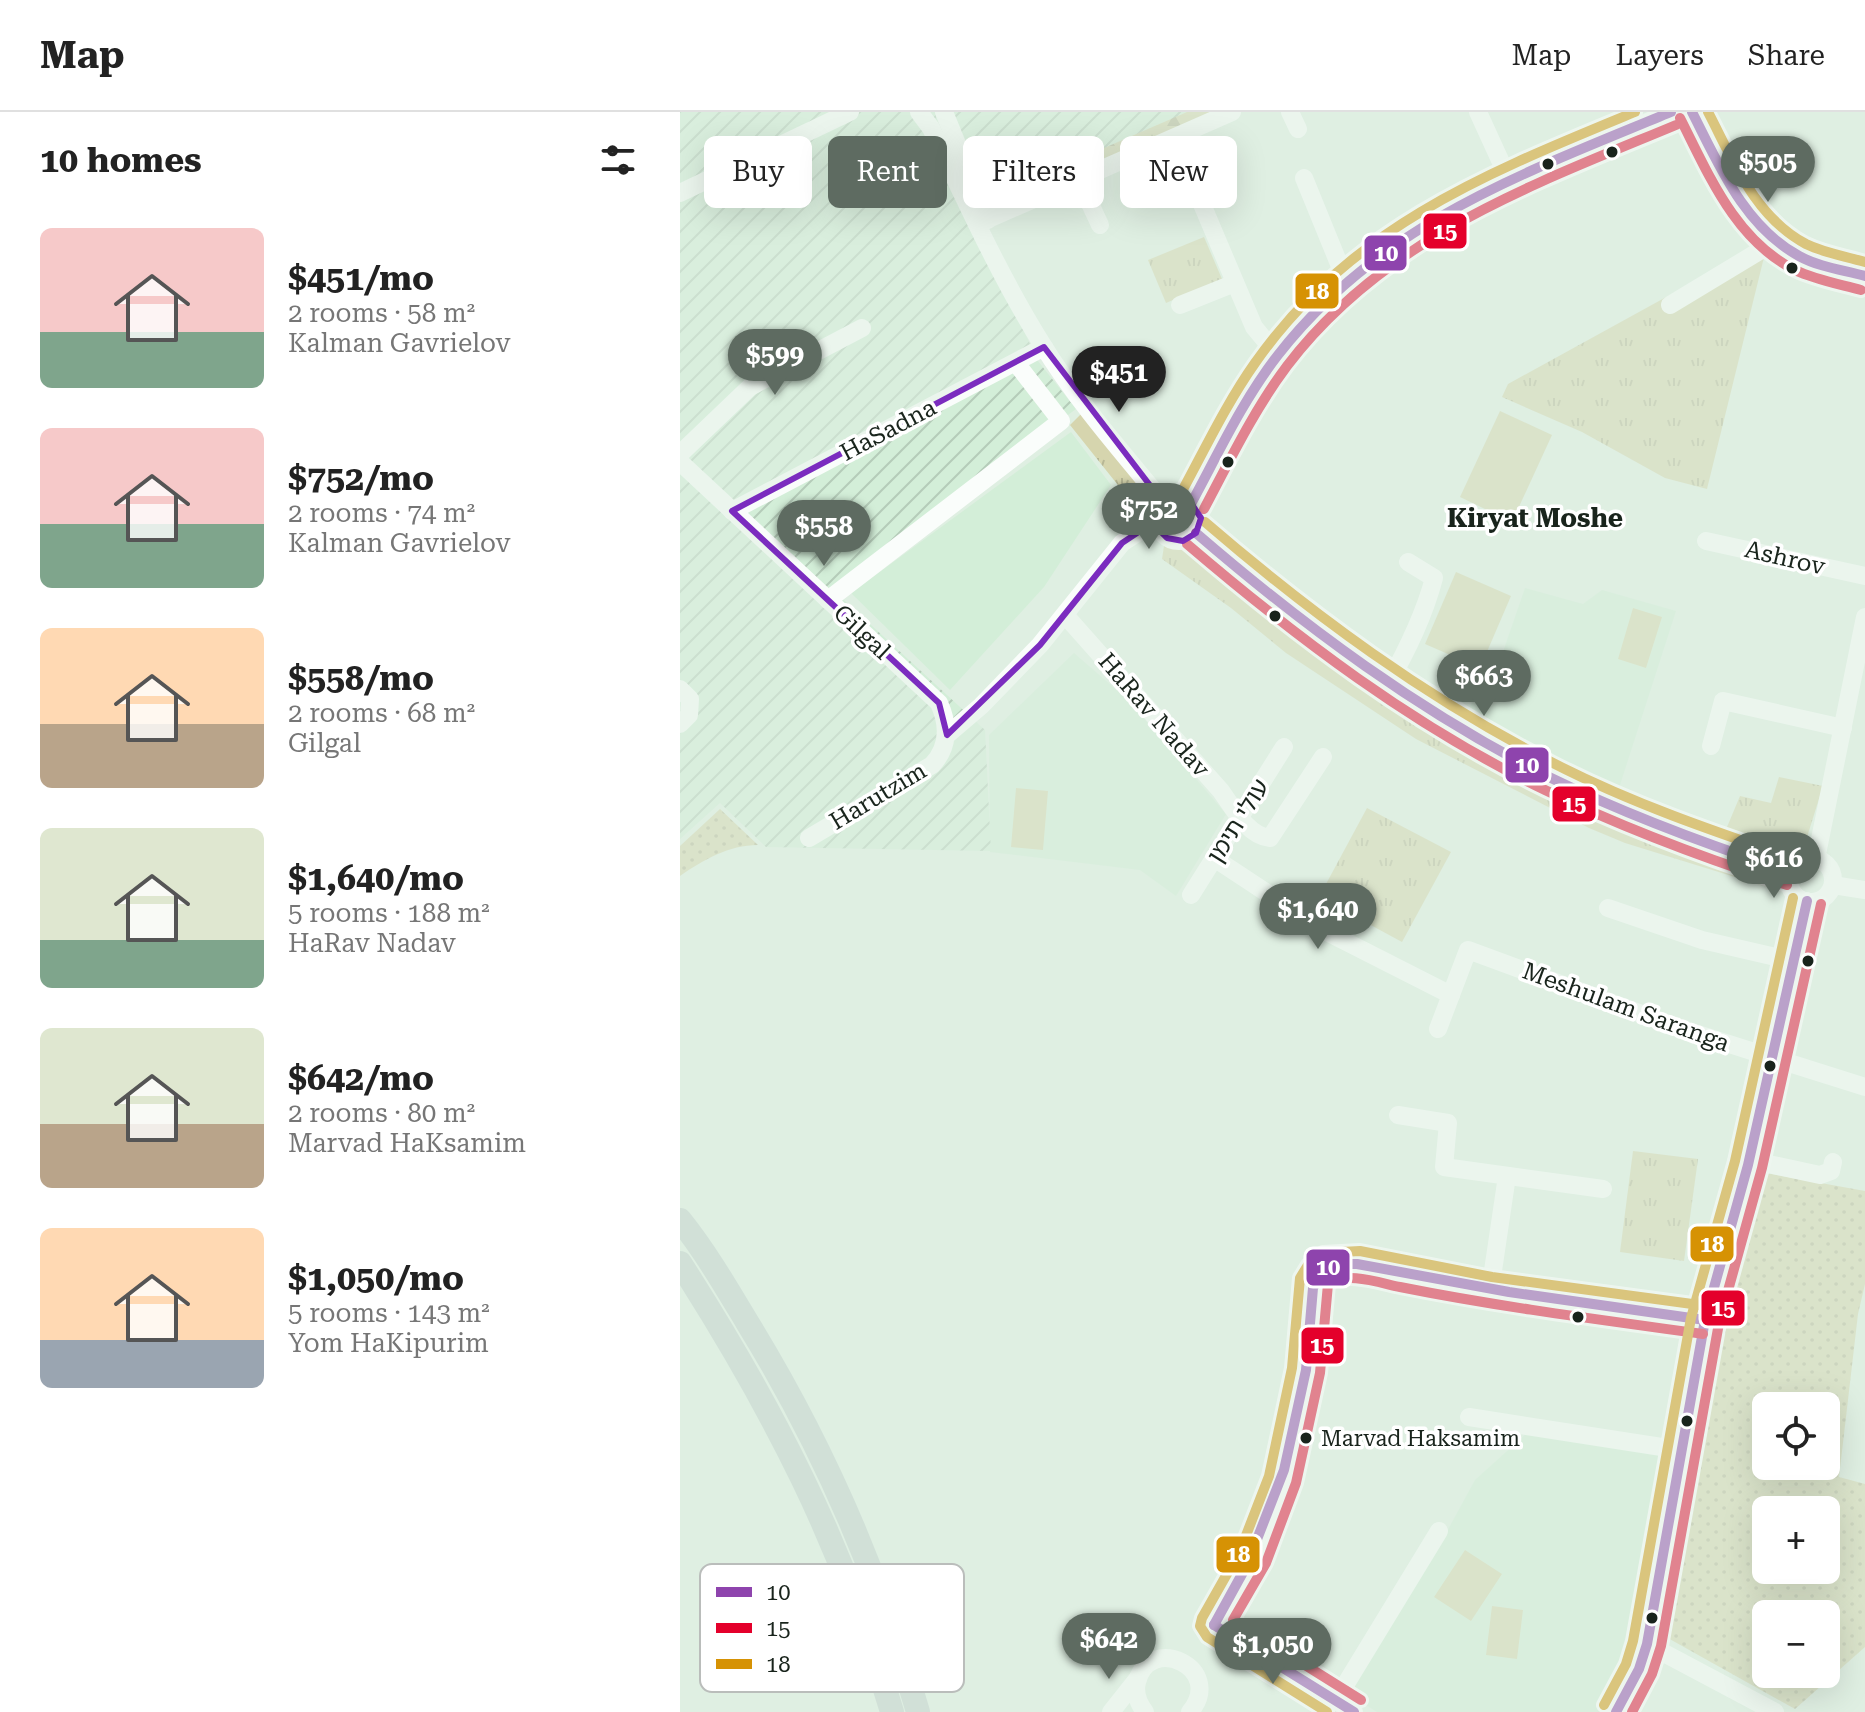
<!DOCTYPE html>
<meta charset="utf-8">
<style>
body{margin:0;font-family:"Roboto Serif","Noto Sans Hebrew",serif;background:#f6f6f6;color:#222;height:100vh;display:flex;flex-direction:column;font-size:30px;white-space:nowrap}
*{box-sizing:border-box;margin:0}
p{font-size:26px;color:#767676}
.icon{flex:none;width:44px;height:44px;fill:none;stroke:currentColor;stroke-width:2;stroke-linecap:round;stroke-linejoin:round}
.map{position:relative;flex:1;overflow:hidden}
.sheet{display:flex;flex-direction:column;background:#fff;width:680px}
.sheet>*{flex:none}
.guide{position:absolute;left:24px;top:24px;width:760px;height:72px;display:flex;gap:16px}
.tools{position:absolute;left:1072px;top:1280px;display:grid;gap:16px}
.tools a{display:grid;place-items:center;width:88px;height:88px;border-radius:12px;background:#fff;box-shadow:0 8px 32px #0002;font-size:40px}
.price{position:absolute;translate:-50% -68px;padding:0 18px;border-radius:28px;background:#5e6b61;color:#fff;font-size:26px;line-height:52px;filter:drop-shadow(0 2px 4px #0008)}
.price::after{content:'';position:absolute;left:50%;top:48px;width:24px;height:18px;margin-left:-12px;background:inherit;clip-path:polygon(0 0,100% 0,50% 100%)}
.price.current{background:#222;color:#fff}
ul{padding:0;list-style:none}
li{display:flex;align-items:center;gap:24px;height:200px;padding:0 40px}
li span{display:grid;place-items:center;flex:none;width:224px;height:160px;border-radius:12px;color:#555}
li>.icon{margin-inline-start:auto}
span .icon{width:96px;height:96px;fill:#fffc;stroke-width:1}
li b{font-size:34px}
h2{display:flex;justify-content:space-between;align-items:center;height:96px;padding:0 40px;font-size:34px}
.pill{padding:0 28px;border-radius:12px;background:#fff;box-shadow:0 8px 32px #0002;font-size:28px;line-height:72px}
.pill.current{background:#5e6b61;color:#fff}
header{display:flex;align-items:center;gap:48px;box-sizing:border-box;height:112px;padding:0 40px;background:#fff;border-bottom:2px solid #e0e0e0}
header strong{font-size:38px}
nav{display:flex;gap:44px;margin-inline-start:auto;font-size:28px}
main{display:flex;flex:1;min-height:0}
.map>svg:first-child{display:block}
.built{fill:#d3eed8}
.industrial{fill:url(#industrial-furrows)}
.grass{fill:url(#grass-dots);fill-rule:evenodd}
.forest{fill:url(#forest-firs)}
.park{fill:url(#park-tufts)}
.pitch{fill:#d6d5ae}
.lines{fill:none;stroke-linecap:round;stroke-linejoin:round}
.minor{stroke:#fafdfb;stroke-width:18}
.major{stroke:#c0cfcb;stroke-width:24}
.bus-1-casing{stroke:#fff;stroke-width:16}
.bus-2-casing{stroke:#fff;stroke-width:16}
.bus-3-casing{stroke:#fff;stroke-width:16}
.bus-1{stroke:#8e44ad;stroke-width:10}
.bus-2{stroke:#e4002b;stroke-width:10}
.bus-3{stroke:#d69204;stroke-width:10}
.marked{fill:none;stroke:#7b2cbf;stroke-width:6;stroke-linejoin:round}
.bus-dot{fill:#19241c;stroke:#fff;stroke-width:3}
.labels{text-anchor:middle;stroke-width:7;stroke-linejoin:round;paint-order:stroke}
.bus-label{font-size:22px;fill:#19241c;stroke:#fff;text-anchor:start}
.street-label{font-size:24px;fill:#19241c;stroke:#fff}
.neighbourhood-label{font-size:26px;font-weight:bold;fill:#19241c;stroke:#fff}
.key{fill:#fff;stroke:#babdbb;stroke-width:2}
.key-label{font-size:22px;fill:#19241c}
.line-badge{stroke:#fff;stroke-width:3}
.badge-label{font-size:22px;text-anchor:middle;font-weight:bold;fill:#fff}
</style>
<header>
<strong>Map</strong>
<nav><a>Map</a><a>Layers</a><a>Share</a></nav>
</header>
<main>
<section class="sheet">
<h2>10 homes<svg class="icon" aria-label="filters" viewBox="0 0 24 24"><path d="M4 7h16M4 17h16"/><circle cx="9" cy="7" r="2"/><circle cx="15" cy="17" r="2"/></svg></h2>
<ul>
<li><span style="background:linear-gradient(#f6c9c9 65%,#7fa58c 0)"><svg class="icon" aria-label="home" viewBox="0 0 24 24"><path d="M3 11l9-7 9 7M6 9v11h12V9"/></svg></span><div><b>$451/mo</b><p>2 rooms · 58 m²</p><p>Kalman Gavrielov</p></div></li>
<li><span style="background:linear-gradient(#f6c9c9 60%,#7fa58c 0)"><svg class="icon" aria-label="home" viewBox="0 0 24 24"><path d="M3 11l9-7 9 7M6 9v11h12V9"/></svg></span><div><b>$752/mo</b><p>2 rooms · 74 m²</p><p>Kalman Gavrielov</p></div></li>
<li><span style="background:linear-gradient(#ffd9b3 60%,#b9a48a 0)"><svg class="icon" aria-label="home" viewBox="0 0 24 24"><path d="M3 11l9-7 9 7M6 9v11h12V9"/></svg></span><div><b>$558/mo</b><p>2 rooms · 68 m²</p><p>Gilgal</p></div></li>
<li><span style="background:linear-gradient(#dfe7d0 70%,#7fa58c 0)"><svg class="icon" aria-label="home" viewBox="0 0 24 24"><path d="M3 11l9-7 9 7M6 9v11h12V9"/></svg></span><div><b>$1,640/mo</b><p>5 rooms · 188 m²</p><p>HaRav Nadav</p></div></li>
<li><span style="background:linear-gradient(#dfe7d0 60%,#b9a48a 0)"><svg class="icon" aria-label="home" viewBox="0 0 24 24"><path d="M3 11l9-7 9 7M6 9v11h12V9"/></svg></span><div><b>$642/mo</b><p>2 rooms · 80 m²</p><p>Marvad HaKsamim</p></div></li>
<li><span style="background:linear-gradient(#ffd9b3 70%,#9aa5b1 0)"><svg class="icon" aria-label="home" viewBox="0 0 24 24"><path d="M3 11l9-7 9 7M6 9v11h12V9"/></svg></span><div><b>$1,050/mo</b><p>5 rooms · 143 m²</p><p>Yom HaKipurim</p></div></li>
</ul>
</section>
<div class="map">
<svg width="1185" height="1600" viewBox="0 0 1185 1600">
<defs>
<pattern id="industrial-furrows" width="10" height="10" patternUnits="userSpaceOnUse" patternTransform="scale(2)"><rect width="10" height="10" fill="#d3eed8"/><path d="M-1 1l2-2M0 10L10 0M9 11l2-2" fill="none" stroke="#b5ccb9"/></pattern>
<pattern id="grass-dots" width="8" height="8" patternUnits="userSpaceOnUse" patternTransform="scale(2)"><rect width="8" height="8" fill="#d6d5ae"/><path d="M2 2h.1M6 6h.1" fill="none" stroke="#b7b795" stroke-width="1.8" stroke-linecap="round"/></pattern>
<pattern id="forest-firs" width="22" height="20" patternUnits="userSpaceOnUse" patternTransform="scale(2)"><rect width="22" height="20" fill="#d6d5ae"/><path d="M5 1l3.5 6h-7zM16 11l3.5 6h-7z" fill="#b7b795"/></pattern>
<pattern id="park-tufts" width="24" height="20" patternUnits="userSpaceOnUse" patternTransform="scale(2)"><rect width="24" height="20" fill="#d6d5ae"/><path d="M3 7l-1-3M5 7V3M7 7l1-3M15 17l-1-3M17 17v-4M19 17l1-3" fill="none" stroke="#b7b795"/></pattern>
</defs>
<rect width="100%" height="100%" fill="#dfefe2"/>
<g class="built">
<path d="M391 320 431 373 364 475 270 578 171 481Z"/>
<path d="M845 476 903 492 922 478 996 499 939 676 858 639 786 602 794 587 814 566Z"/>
<path d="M394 541 448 588 546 702 496 784 460 758 310 740 309 623Z"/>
<path d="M847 1321 993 1342 959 1527 952 1552 929 1600H697L666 1580 759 1434 795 1368Z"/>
</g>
<path class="industrial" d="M0 0H519L287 98 358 249 396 297 153 478 305 618 311 739 86 735 40 691 0 727Z"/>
<g class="grass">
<path d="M40 697 78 733C49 733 23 748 0 764V734Z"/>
<path d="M1080 1060 1185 1079V1172L1178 1202 1159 1365 1185 1372V1535L1115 1597 986 1525 977 1510 978 1491 1024 1300 1035 1213 1047 1183ZM1086 1294H1146V1354H1086ZM1086 1398H1146V1458H1086ZM1086 1502H1146V1562H1086Z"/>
</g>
<path class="forest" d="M507 0H550L314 104 309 86Z"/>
<g class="park">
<path d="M524 125 542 167 486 191 468 148Z"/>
<path d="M1088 129 1027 377 985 366 902 320 822 285 828 272Z"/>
<path d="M404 299 476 390 471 426 456 407 453 392 390 313Z"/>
<path d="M515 430C548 460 580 491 615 518 710 591 818 653 928 702 985 728 1045 747 1104 767L1110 782 945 731 909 716 736 627 606 541 551 496 482 447 484 434 503 435Z"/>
<path d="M1099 665 1143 674 1123 738 1111 747 1042 727 1060 684 1091 691Z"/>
<path d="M687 696 771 740 722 830 639 785Z"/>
<path d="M953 1039 1018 1047 1004 1149 940 1140Z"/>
</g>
<g class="pitch">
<path d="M820 299 872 323 832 410 780 385Z"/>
<path d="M776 460 831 484 800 556 745 532Z"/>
<path d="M953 496 982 505 966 556 938 547Z"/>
<path d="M336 676 368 679 363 738 331 735Z"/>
<path d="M785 1438 822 1462 791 1509 754 1485Z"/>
<path d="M812 1494 843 1498 837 1547 806 1543Z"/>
</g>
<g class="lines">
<g class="minor">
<path d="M239 0 251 16C286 89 319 163 362 232 397 289 442 340 484 391"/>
<path d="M264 0 308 108"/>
<path d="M610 0 618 17"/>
<path d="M798 0 830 70"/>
<path d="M1012 0C1040 52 1063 116 1119 144 1139 154 1163 158 1185 164"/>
<path d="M494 26 574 215 598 244"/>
<path d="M624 66 666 169"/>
<path d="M399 68 420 113"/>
<path d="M0 81 170 0"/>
<path d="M297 112 552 0"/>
<path d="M500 193 555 171"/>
<path d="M990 193 1096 129"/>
<path d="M0 342 70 275 182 216"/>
<path d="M0 350 259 591C269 613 269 635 252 653L129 726"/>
<circle cx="499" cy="407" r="22"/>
<path d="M512 390C539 341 563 288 598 243 626 209 656 174 692 148 782 82 889 43 991 0"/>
<path d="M52 399 364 235"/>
<path d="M516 421C694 581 882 691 1111 760"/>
<path d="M1026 429 1185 464"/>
<path d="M148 488 381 309 336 251"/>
<path d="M385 503 541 679C553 696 568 724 590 726L643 645"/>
<path d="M708 572C727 538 744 504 754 466L728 450"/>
<path d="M0 577 10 587 9 603 0 612"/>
<path d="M267 623 301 594 360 533 442 431 477 408"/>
<path d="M1031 634 1043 589 1163 616"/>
<path d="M534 746 643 818 771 883"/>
<circle cx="1131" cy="768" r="22"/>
<path d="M1136 747 1185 505"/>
<path d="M1153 773 1185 778"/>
<path d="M511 783 604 635"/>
<path d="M928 796 1022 828 1113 849"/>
<path d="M758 917 788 838 1005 918 1185 975"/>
<path d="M718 1003 768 1011 764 1055 923 1077"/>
<path d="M1070 1048 1140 1063 1151 1059 1153 1050"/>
<path d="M810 1179 827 1064"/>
<path d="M789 1305 1001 1338"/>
<path d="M967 1532 1095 1600"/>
<path d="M656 1588 759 1419"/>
<path d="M431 1600 458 1566"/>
<path d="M465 1600C458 1591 454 1582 457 1570 469 1521 546 1556 510 1600"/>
<path d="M674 1600 534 1513 573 1445 602 1368 626 1258 633 1170 638 1162 650 1153H679L810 1179 1025 1208"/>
<path d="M936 1600 959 1557 967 1532 1025 1208C1069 1072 1096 930 1127 789"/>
</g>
<g class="major">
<path d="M0 1108C25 1139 46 1175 67 1210 142 1332 199 1462 238 1600"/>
<path d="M0 1151C93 1296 164 1434 212 1600"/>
</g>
<g class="bus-1-casing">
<g id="bus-1">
<path d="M1012 0C1039 53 1064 114 1119 144 1139 155 1163 158 1185 164"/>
<path d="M512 390C539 340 563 288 598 243 701 111 842 62 991 0"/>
<path d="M516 421C625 515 740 600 869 665 947 703 1028 733 1111 760"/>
<path d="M534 1513 567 1453 604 1358 626 1258 633 1176 642 1158 658 1152H677L829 1180 1025 1208"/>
<path d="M534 1513 674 1600"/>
<path d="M936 1600 959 1557 967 1532 1025 1208 1068 1053 1127 789"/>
</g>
</g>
<g class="bus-2-casing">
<g id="bus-2">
<path d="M1000 6C1029 63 1055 128 1115 158 1136 168 1159 172 1181 178"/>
<path d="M524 397C550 348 574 298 607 254 705 125 852 73 996 13"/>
<path d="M507 432C617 526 733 614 865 678 943 716 1024 746 1107 773"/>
<path d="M681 1588 553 1508 586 1451 616 1371 640 1261 648 1172C666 1159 700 1171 720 1175 820 1195 922 1208 1023 1222"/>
<path d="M952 1600 972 1562 981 1534 1039 1211 1082 1056 1141 792"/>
</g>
</g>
<g class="bus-3-casing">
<g id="bus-3">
<path d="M1028 0C1053 48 1075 105 1126 132 1144 141 1165 144 1185 150"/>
<path d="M500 383C524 339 546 292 575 251 670 115 807 61 955 0"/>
<path d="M525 410C633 503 746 586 873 651 951 691 1033 719 1115 747"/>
<path d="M924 1593 946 1552 953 1529 1011 1206 1055 1049 1113 786"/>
<path d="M647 1600 527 1525 520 1514 522 1506 560 1439 589 1364 612 1256 620 1166 628 1153 643 1141 680 1139 812 1165 1027 1194"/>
</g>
</g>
<use href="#bus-1" class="bus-1"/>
<use href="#bus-2" class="bus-2"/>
<use href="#bus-3" class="bus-3"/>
</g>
<path d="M0 0H1185V1600H0ZM364 235 482 389 509 388 521 406 516 421 503 429 487 426 472 411 442 431 360 533 267 623 259 591 52 399Z" fill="#dfefe2" fill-opacity=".55" fill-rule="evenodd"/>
<path class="marked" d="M364 235 482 389 509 388 521 406 516 421 503 429 487 426 472 411 442 431 360 533 267 623 259 591 52 399Z"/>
<g class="bus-dot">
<circle cx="932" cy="40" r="7"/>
<circle cx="868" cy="52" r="7"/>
<circle cx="1112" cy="156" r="7"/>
<circle cx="548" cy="350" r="7"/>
<circle cx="595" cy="504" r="7"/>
<circle cx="1128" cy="849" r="7"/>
<circle cx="1090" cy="954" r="7"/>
<circle cx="898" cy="1205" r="7"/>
<circle cx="1007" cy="1309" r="7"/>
<circle cx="626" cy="1326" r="7"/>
<circle cx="972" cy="1506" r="7"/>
</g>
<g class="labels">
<g class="bus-label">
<text x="641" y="1334">Marvad Haksamim</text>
</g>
<g class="street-label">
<text transform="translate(208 318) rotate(-28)" y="8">HaSadna</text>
<text transform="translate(1105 446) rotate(13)" y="8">Ashrov</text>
<text transform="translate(182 520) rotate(43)" y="8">Gilgal</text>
<text transform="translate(474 603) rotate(49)" y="8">HaRav Nadav</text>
<text transform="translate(198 684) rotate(-31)" y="8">Harutzim</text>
<text transform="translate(558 709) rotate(-58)" y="8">עולי תימן</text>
<text transform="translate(946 895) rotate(20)" y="8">Meshulam Saranga</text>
</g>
<g class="neighbourhood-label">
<text x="855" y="415">Kiryat Moshe</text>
</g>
</g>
<rect x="20" y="1452" width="264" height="128" rx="12" class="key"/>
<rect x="36" y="1475" width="36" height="10" fill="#8e44ad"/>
<rect x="36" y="1511" width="36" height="10" fill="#e4002b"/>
<rect x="36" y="1547" width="36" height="10" fill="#d69204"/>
<g class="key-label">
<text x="86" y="1488">10</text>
<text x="86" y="1524">15</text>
<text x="86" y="1560">18</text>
</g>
<g class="line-badge">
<rect x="742" y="100" width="46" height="38" rx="8" fill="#e4002b"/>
<rect x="683" y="122" width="45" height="38" rx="8" fill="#8e44ad"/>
<rect x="614" y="160" width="46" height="38" rx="8" fill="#d69204"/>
<rect x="824" y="634" width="46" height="38" rx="8" fill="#8e44ad"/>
<rect x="871" y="673" width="46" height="38" rx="8" fill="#e4002b"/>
<rect x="1009" y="1113" width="46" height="38" rx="8" fill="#d69204"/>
<rect x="625" y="1136" width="46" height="39" rx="8" fill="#8e44ad"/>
<rect x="1020" y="1177" width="46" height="38" rx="8" fill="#e4002b"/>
<rect x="620" y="1214" width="45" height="39" rx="8" fill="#e4002b"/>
<rect x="535" y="1423" width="46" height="39" rx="8" fill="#d69204"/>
</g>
<g class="badge-label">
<text x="765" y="127">15</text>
<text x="706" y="149">10</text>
<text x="637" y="187">18</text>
<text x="847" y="661">10</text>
<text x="894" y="700">15</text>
<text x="1032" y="1140">18</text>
<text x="648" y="1163">10</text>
<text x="1043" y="1204">15</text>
<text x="642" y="1241">15</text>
<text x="558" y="1450">18</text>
</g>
</svg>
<div class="tools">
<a><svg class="icon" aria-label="locate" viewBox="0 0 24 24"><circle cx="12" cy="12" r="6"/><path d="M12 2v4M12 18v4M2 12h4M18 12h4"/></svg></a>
<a>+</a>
<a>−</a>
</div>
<b class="price" style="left:1088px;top:92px">$505</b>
<b class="price" style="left:95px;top:285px">$599</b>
<b class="price current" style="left:439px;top:302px">$451</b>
<b class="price" style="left:469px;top:439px">$752</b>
<b class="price" style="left:144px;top:456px">$558</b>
<b class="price" style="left:804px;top:606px">$663</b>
<b class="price" style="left:1094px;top:788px">$616</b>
<b class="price" style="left:638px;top:839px">$1,640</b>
<b class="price" style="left:429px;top:1569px">$642</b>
<b class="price" style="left:593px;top:1574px">$1,050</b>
<div class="guide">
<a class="pill">Buy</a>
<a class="pill current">Rent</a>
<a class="pill">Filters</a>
<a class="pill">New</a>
</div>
</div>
</main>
